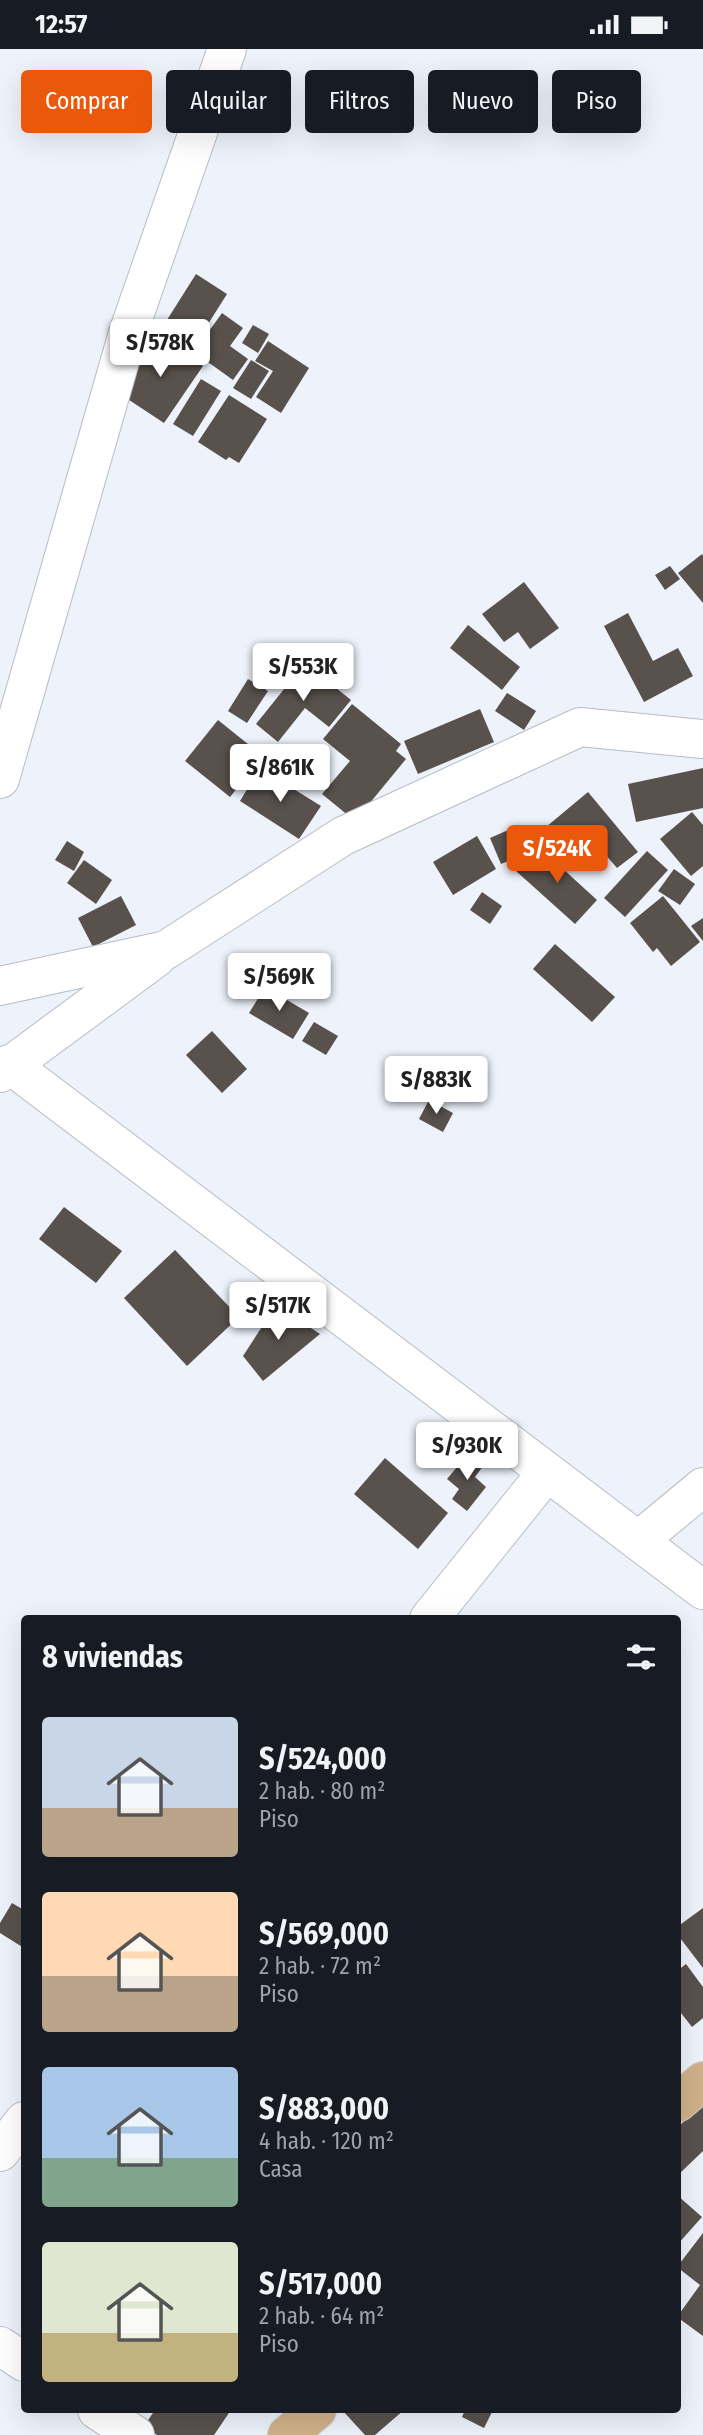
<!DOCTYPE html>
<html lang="es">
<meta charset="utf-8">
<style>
body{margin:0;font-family:"Fira Sans Condensed",sans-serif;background:#20242c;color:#f1f3f6;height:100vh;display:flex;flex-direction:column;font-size:26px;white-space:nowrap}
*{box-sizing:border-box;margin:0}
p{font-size:23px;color:#9ea1a6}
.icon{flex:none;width:38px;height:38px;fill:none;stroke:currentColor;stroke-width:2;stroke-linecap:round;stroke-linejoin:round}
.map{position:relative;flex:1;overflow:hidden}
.side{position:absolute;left:21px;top:1566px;width:660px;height:798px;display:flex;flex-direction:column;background:#171b24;border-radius:7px;box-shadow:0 7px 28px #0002}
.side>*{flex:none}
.hud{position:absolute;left:21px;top:21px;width:662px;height:63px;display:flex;gap:14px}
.price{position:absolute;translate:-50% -60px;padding:0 16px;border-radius:7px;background:#fff;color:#222;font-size:23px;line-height:46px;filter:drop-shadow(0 2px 4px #0008)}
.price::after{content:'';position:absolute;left:50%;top:42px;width:21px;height:16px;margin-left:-10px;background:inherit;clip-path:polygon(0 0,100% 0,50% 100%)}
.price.current{background:#ea580c;color:#fff}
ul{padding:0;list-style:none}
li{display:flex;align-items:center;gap:21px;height:175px;padding:0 21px}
li span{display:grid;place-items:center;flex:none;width:196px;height:140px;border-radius:7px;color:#555}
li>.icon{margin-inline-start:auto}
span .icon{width:84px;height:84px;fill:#fffc;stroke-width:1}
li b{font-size:30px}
h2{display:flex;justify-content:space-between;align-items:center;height:84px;padding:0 21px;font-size:30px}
.tag{padding:0 24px;border-radius:7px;background:#171b24;box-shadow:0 7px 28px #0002;font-size:24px;line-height:63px}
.tag.current{background:#ea580c;color:#fff}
.status{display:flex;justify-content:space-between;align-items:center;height:49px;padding:0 35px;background:#171b24;direction:ltr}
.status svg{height:19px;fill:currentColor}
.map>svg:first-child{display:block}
.building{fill:#58514c}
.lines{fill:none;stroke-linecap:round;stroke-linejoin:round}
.minor-casing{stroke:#b7bcc5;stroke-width:40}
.major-casing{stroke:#cecfcf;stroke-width:40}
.minor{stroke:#fff;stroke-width:38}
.major{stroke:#d0b189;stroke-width:38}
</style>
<div class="status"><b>12:57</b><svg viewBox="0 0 49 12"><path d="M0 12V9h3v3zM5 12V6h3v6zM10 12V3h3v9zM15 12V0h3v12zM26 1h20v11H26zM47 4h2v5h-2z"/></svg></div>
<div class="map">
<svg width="703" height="2386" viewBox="0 0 703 2386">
<rect width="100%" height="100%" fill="#edf2fb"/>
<g class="building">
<path d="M196 225 227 245 191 302 160 282Z"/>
<path d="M222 264 243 279 230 297 248 310 233 331 194 303Z"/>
<path d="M253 276 269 285 258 304 242 294Z"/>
<path d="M157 286 203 317 164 374 117 343Z"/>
<path d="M268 292 309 319 281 364 256 348 273 322 255 312Z"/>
<path d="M251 311 269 322 251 350 233 339Z"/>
<path d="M201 330 221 342 193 387 173 375Z"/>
<path d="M229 346 267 370 239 414 229 408 226 411 198 393Z"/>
<path d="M702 505 703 507V554L678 524Z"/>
<path d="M670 517 680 530 665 541 655 526Z"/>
<path d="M524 533 559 579 530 600 518 583 504 593 482 565Z"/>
<path d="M628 564 653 612 678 599 693 627 644 653 604 577Z"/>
<path d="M468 576 520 618 502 641 450 599Z"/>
<path d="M285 607 298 620 278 640 264 628Z"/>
<path d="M305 614 351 651 329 678 305 659 278 693 256 675Z"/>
<path d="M248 630 268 642 247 674 228 662Z"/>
<path d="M507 644 536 662 524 681 495 662Z"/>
<path d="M352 655 401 695 396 702 406 710 355 772 322 745 350 712 323 690Z"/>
<path d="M480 660 494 693 418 725 404 692Z"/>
<path d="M218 671 263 707 230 748 185 712Z"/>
<path d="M260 719 321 757 299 790 240 752Z"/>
<path d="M703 719V759L636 773 628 735Z"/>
<path d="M588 743 638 803 617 819 599 798 572 820 540 783Z"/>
<path d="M692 763 703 776V817L691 827 660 790Z"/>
<path d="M515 778 527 804 501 815 490 789Z"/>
<path d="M477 787 496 820 453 846 433 813Z"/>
<path d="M67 792 84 803 74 822 55 811Z"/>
<path d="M539 798 597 851 575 875 516 822Z"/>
<path d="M647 802 668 821 625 868 604 849Z"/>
<path d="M84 811 112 831 96 855 67 834Z"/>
<path d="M674 820 695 835 680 856 658 842Z"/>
<path d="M482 843 502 857 490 875 470 861Z"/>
<path d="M121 847 136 876 93 898 78 869Z"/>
<path d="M663 847 700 893 671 917 657 899 653 903 630 874Z"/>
<path d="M703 869V892L691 877Z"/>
<path d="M555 895 615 948 592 973 533 920Z"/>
<path d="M265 938 309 964 293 990 249 964Z"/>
<path d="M314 973 338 987 326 1006 302 992Z"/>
<path d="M212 982 247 1020 222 1044 186 1006Z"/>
<path d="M429 1051 453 1064 443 1083 419 1070Z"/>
<path d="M64 1158 122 1202 96 1234 39 1190Z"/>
<path d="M175 1201 239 1268 187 1317 124 1249Z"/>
<path d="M276 1256 320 1285 263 1332 243 1307Z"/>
<path d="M468 1405 483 1417 475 1428 486 1438 467 1462 452 1450 459 1440 447 1430Z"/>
<path d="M385 1409 448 1464 418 1500 354 1445Z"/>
<path d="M12 1854 24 1861V1899L0 1884V1874Z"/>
<path d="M703 1859V1919L677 1885V1878Z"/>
<path d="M686 1915 703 1938V1969L692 1978 677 1959V1922Z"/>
<path d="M703 2054V2102L677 2127V2079Z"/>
<path d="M677 2146 702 2168 677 2196Z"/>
<path d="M703 2184V2287L677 2268 700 2236 677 2218Z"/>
<path d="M155 2361H231L214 2386H157L144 2377Z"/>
<path d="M342 2361H404L375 2386H365Z"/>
<path d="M465 2361H493L484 2379 462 2368Z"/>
</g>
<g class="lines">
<g class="minor-casing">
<g id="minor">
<path d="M0 730 128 284 227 0"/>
<path d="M0 937 166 901 343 787 580 678 703 690"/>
<path d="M9 1015 703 1541"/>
<path d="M0 1024 156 909"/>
<path d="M638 1492 703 1438"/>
<path d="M429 1570 547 1423"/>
<path d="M0 2103 24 2072"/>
<path d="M0 2297 24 2313"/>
<path d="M97 2361 135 2386"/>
</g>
</g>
<g class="major-casing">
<g id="major">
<path d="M677 2054 703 2032"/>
<path d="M287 2386 317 2361"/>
</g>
</g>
<use href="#minor" class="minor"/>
<use href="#major" class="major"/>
</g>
</svg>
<b class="price" style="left:160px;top:330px">S/578K</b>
<b class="price" style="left:303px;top:654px">S/553K</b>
<b class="price" style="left:280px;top:755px">S/861K</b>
<b class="price current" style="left:557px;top:836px">S/524K</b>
<b class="price" style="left:279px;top:964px">S/569K</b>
<b class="price" style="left:436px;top:1067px">S/883K</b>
<b class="price" style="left:278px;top:1293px">S/517K</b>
<b class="price" style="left:467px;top:1433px">S/930K</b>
<div class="hud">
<a class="tag current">Comprar</a>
<a class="tag">Alquilar</a>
<a class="tag">Filtros</a>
<a class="tag">Nuevo</a>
<a class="tag">Piso</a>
</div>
<section class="side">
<h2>8 viviendas<svg class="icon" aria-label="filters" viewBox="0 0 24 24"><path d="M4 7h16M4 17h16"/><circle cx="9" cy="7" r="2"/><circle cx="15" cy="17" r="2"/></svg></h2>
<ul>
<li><span style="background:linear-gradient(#c9d6e8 65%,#b9a48a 0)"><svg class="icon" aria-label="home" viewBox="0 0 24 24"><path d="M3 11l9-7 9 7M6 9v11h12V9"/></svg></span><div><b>S/524,000</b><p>2 hab. · 80 m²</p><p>Piso</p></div></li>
<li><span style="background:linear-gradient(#ffd9b3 60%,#b9a48a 0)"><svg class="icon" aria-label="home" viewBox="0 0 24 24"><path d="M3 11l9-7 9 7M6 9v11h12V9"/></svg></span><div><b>S/569,000</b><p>2 hab. · 72 m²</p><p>Piso</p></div></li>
<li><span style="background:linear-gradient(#a9c7e8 65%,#7fa58c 0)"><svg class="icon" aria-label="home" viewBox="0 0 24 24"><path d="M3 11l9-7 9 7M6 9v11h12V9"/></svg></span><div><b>S/883,000</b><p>4 hab. · 120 m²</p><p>Casa</p></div></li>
<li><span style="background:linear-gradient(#dfe7d0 65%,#c2b280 0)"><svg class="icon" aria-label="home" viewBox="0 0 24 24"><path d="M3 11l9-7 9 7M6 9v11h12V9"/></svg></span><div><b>S/517,000</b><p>2 hab. · 64 m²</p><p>Piso</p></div></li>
</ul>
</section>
</div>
